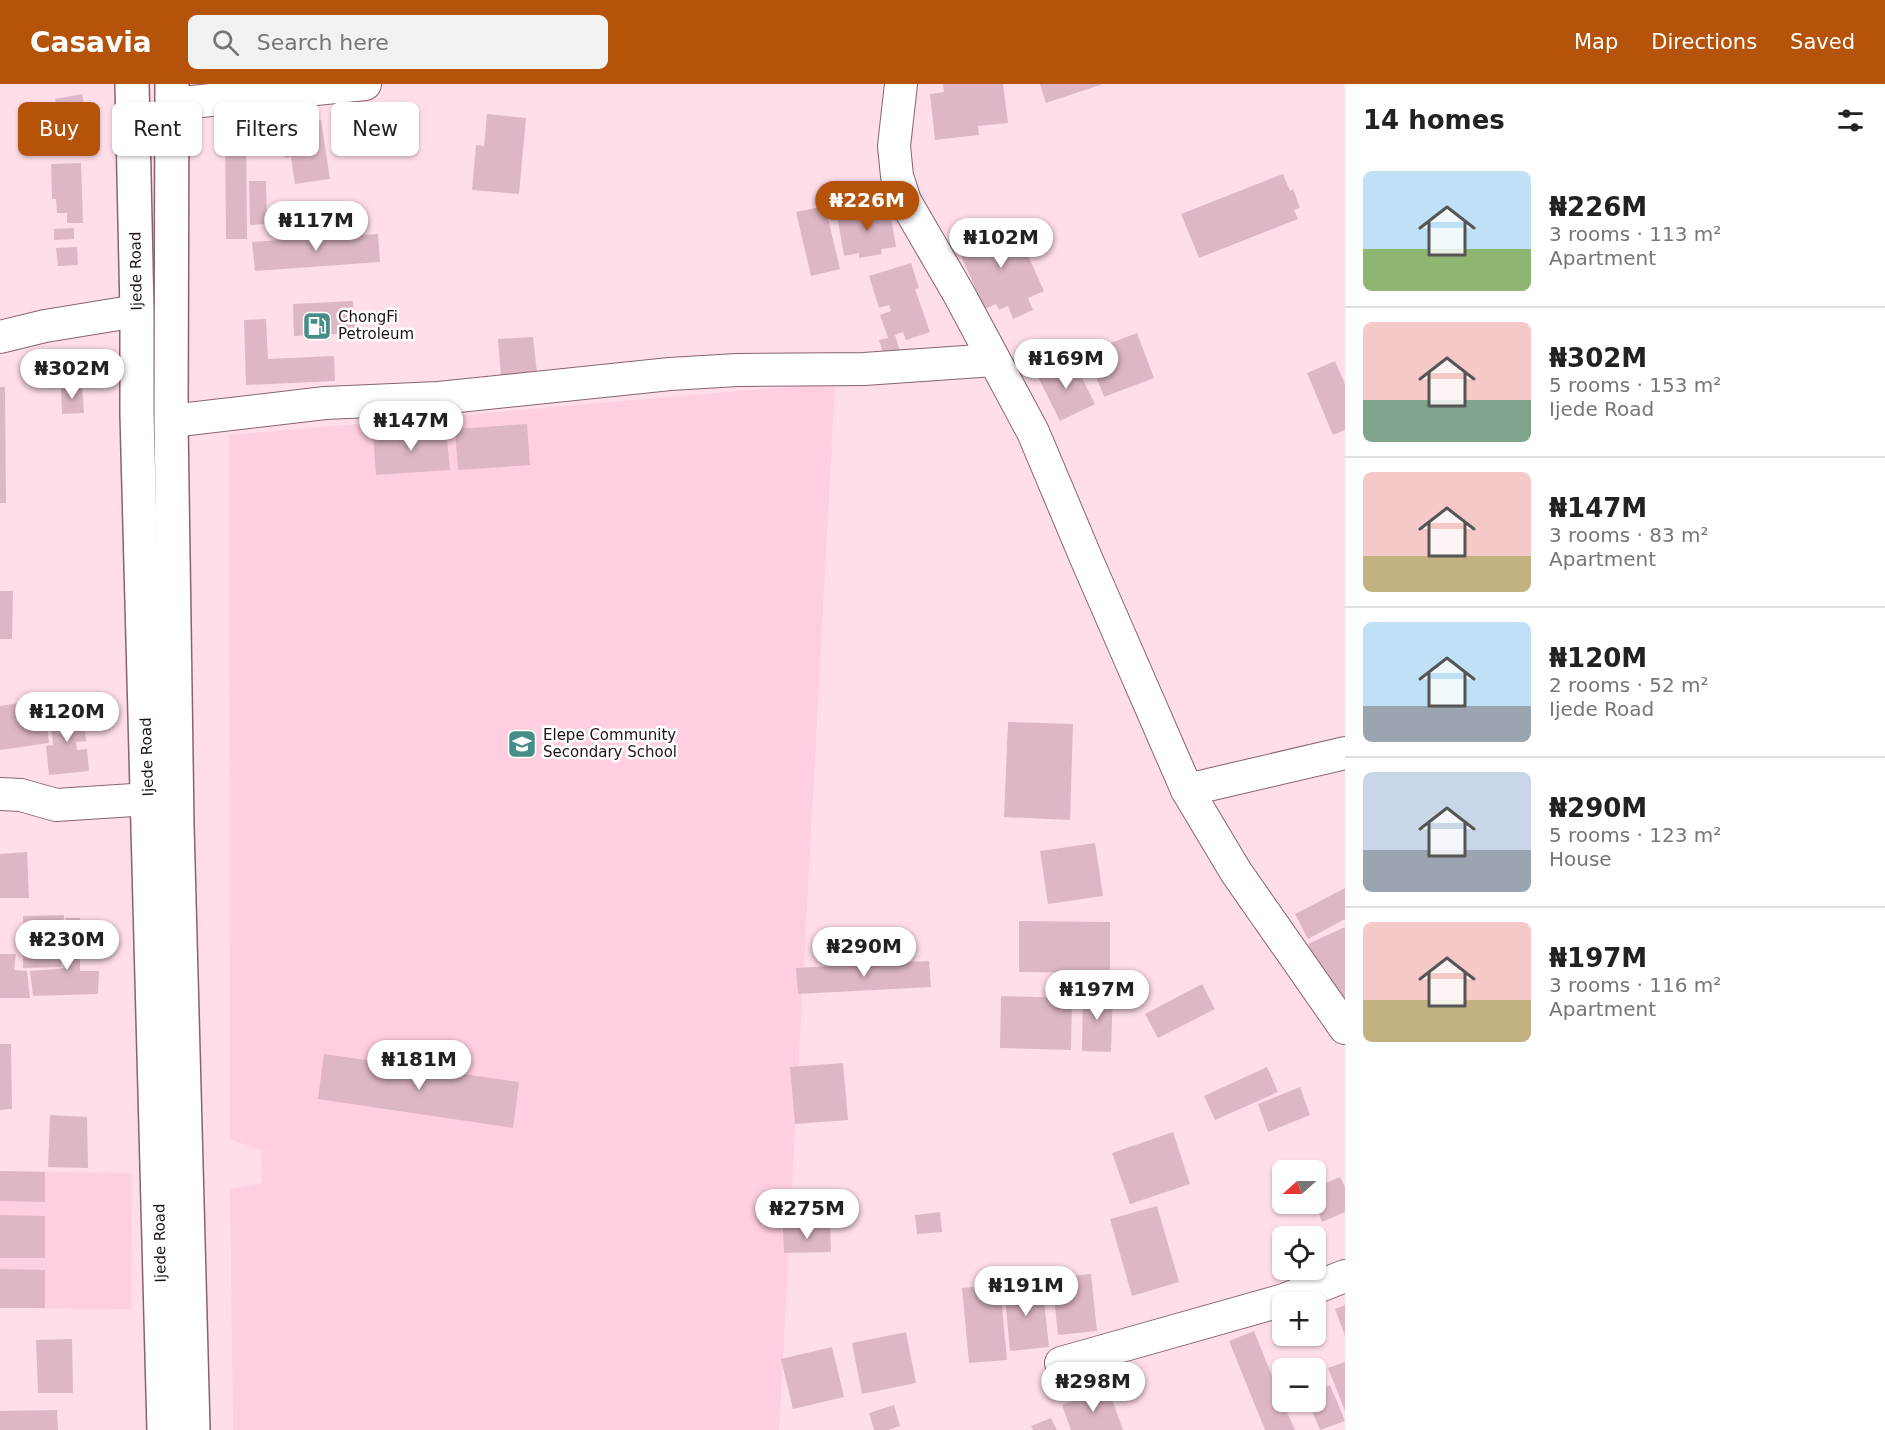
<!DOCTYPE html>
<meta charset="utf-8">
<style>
body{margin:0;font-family:"DejaVu Sans",sans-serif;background:#f2f2f2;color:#222;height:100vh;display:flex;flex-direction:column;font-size:22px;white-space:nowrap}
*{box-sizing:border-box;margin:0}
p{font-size:20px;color:#767676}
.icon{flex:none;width:33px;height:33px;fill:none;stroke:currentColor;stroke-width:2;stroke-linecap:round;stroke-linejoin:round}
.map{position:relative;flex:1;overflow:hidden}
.drawer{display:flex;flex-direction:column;background:#fff;width:540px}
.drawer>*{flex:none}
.banner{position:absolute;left:18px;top:18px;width:570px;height:54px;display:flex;gap:12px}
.needle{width:39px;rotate:249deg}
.controls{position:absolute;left:1272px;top:1076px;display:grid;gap:12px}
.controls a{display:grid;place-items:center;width:54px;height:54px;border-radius:9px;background:#fff;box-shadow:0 2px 4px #0004;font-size:30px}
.price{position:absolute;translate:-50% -51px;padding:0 14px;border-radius:21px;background:#fff;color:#222;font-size:20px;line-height:39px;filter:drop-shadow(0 2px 3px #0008)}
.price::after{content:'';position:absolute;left:50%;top:36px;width:18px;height:14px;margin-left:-9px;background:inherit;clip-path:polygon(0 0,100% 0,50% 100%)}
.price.current{background:#b45309;color:#fff}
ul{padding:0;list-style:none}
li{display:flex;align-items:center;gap:18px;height:150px;padding:0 18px}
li+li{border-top:2px solid #e0e0e0}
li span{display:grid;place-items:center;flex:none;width:168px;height:120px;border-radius:9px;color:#555}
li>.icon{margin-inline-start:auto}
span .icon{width:72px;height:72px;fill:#fffc;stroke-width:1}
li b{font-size:26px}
h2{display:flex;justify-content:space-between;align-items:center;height:72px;padding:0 18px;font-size:26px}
.tag{padding:0 21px;border-radius:9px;background:#fff;box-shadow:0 2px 4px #0004;font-size:21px;line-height:54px}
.tag.current{background:#b45309;color:#fff}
header{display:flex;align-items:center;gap:36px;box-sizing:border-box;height:84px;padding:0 30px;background:#b45309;color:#fff}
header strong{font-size:28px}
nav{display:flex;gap:33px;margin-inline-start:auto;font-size:21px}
.search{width:420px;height:54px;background:#f2f2f2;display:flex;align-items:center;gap:15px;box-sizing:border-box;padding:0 21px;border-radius:9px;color:#767676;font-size:22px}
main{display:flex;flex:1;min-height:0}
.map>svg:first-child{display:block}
.built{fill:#ffcee1}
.building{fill:#deb7c6}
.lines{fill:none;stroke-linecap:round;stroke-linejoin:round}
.minor-casing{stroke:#866371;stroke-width:34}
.major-casing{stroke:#866371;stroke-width:36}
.minor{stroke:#fff;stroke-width:32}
.major{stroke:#fff;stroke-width:33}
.labels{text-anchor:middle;stroke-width:5;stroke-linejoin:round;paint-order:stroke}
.street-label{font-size:15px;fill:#1f1117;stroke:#fff}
.poi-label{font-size:15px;fill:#1f1117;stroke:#fff;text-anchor:start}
</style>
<header>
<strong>Casavia</strong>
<div class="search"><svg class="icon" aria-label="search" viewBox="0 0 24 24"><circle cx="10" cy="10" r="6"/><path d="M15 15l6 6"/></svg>Search here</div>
<nav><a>Map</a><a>Directions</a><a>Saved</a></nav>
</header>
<main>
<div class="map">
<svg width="1345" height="1346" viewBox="0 0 1345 1346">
<rect width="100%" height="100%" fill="#ffdeea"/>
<g class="built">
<path d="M835 299 779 1346H233L230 1105 262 1099 261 1066 230 1055 229 351Z"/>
<path d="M0 1087 132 1089 131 1225 0 1224Z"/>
</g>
<g class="building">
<path d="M943 0H1003L1008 39 978 42 979 51 935 56 930 10 944 8Z"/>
<path d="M1040 0H1103L1046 19Z"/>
<path d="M82 10 85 25 73 26 75 37 63 39 61 26 57 27 55 15Z"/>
<path d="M487 30 526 34 519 110 472 106 476 61 484 62Z"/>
<path d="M321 36 330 95 295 100 291 73 285 74 282 55H278L276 43Z"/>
<path d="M225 41H246L247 155H226Z"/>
<path d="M86 50 87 66 58 67 57 51Z"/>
<path d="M81 79 83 139H67V129H57L56 115H52L51 80Z"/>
<path d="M1283 90 1290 107 1293 105 1300 124 1294 126 1298 135 1199 174 1181 130Z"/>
<path d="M249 97H266L267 140 250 141Z"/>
<path d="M825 122 840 185 811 192 796 128Z"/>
<path d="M889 122 896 163 881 165 882 170 859 174V169L844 172 837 131Z"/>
<path d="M1012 136 1044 207 1028 214 1033 226 1013 235 1008 222 999 226 996 220 985 225 956 161Z"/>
<path d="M74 144V155L54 156V145Z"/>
<path d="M378 150 380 178 255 187 252 158Z"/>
<path d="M77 163 78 181 58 182 56 164Z"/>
<path d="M911 179 919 204 915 205 930 248 906 256 903 248 895 251 900 267 884 272 879 256 888 254 880 231 891 227 889 221 879 224 869 192Z"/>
<path d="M353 217 355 249 294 252 293 220Z"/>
<path d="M266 235 268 275 334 272 335 297 246 301 244 236Z"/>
<path d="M1137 249 1154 294 1104 313 1087 268Z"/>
<path d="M533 253 537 289 501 292 498 255Z"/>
<path d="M79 268 83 293 65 295 62 271Z"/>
<path d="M1072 274 1095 320 1060 337 1037 291Z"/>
<path d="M1335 277 1345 300V346L1333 351 1307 289Z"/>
<path d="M82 301 84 329 62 330 61 303Z"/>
<path d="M0 303H5L6 419H0Z"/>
<path d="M527 340 530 381 458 386 455 345Z"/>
<path d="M446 345 450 386 376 391 373 350Z"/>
<path d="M0 507H13L12 555H0Z"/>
<path d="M44 615 49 659 0 666V622Z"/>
<path d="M71 617 72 630 83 628 86 657 76 658 77 666 87 665 89 687 49 691 46 662 53 661 51 642 58 641 56 618Z"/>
<path d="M1008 638 1073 640 1070 736 1004 733Z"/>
<path d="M1095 759 1103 812 1048 820 1040 767Z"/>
<path d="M27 768 29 814H0V770Z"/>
<path d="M1345 804V835L1308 855 1295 830Z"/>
<path d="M64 831 61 883 23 884V832Z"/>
<path d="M66 834H80V887H99L98 910 33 912 30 887 67 884Z"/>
<path d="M1019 837 1110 838V889L1019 888Z"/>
<path d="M1345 843V921L1338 924 1308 860Z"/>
<path d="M0 870H16L14 886 27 887 30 914H0Z"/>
<path d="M929 877 931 903 798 910 796 884Z"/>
<path d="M1202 900 1215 925 1158 954 1145 930Z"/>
<path d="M1083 906H1113L1111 968 1082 967Z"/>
<path d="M1001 912 1072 914 1071 966 1000 964Z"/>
<path d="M0 960H11L12 1025 0 1026Z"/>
<path d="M324 970 519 998 513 1044 318 1015Z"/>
<path d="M843 979 848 1036 795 1040 790 983Z"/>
<path d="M1267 983 1278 1008 1215 1036 1204 1012Z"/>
<path d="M1300 1003 1310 1031 1268 1048 1258 1020Z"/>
<path d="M50 1031 87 1033 88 1084 48 1083Z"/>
<path d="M1173 1048 1190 1100 1130 1120 1112 1069Z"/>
<path d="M0 1087 45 1088V1118L0 1117Z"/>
<path d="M1340 1093 1345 1103V1128L1322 1138 1315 1119 1316 1103Z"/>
<path d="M1157 1122 1179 1198 1132 1212 1110 1135Z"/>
<path d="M940 1128 942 1148 917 1150 915 1131Z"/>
<path d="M0 1131 45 1132V1174H0Z"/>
<path d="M830 1143 831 1168 784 1169 783 1144Z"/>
<path d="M0 1185 45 1186V1224H0Z"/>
<path d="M1091 1190 1097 1247 1058 1251 1052 1194Z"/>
<path d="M1042 1199 1049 1263 1010 1267 1004 1203Z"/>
<path d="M1000 1201 1007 1276 969 1279 962 1204Z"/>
<path d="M1345 1221V1252L1335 1225Z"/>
<path d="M1254 1247 1282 1317 1295 1346H1265L1229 1257Z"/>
<path d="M906 1248 916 1299 862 1310 852 1259Z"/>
<path d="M72 1255 73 1309H38L36 1256Z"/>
<path d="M832 1263 844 1313 793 1325 781 1275Z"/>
<path d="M1345 1278V1327L1328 1284Z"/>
<path d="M1330 1301 1345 1337 1320 1346 1308 1317H1316V1307Z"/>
<path d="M1108 1304 1123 1346H1071L1062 1321Z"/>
<path d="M894 1321 900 1342 888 1346H874L869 1329Z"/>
<path d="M57 1326 58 1346H0V1327Z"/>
<path d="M1051 1334 1057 1346H1033L1031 1342Z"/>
</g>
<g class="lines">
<g class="minor-casing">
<g id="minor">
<path d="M901 0 894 62 897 92 905 117 959 210 1033 348 1086 474 1187 706 1236 788 1345 944"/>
<path d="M172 20 365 0"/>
<path d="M0 253 45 242 137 227"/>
<path d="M171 337 325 319 439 314 670 290 737 286 864 285 994 276"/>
<path d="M1187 706 1345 669"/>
<path d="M0 710 21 711 56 721 149 715"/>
<path d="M1061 1279 1284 1216 1345 1192"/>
</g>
</g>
<g class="major-casing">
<g id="major">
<path d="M132 0 137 227V330L164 1346"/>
<path d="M172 0 171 337 177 741 193 1346"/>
</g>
</g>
<use href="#minor" class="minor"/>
<use href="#major" class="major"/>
</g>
<defs>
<g id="fuel-square" transform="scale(1.5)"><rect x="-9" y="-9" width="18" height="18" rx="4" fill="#468d87" stroke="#fff"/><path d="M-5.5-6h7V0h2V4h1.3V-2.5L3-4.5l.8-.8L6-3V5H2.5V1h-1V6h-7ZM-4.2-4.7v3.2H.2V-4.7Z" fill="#fff"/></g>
<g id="school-square" transform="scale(1.5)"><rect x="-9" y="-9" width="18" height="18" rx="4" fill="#468d87" stroke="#fff"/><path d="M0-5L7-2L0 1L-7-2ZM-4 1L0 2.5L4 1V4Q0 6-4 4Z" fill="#fff"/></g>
</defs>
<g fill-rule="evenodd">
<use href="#fuel-square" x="317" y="242"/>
<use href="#school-square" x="522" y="660"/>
</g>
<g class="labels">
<g class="street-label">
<text transform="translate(136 187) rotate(-91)" y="5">Ijede Road</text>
<text transform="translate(147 673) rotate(-92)" y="5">Ijede Road</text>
<text transform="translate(160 1159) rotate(-91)" y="5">Ijede Road</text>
</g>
<g class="poi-label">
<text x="338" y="238">ChongFi<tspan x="338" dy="17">Petroleum</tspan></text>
<text x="543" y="656">Elepe Community<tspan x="543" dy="17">Secondary School</tspan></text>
</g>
</g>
</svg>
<div class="controls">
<a><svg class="needle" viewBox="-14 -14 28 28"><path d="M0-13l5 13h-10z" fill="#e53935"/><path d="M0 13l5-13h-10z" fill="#767676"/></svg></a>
<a><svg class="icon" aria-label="locate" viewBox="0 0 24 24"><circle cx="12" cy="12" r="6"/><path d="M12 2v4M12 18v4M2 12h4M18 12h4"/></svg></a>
<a>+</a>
<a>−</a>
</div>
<b class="price current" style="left:867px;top:148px">₦226M</b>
<b class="price" style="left:316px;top:168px">₦117M</b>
<b class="price" style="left:1001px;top:185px">₦102M</b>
<b class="price" style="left:1066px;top:306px">₦169M</b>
<b class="price" style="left:72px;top:316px">₦302M</b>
<b class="price" style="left:411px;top:368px">₦147M</b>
<b class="price" style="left:67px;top:659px">₦120M</b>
<b class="price" style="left:67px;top:887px">₦230M</b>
<b class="price" style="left:864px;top:894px">₦290M</b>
<b class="price" style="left:1097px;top:937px">₦197M</b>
<b class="price" style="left:419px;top:1007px">₦181M</b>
<b class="price" style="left:807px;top:1156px">₦275M</b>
<b class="price" style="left:1026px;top:1233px">₦191M</b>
<b class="price" style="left:1093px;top:1329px">₦298M</b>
<div class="banner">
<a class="tag current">Buy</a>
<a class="tag">Rent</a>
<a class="tag">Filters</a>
<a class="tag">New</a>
</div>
</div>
<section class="drawer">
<h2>14 homes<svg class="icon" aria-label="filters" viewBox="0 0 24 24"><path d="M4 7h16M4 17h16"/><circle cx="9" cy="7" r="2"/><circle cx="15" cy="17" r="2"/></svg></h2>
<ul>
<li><span style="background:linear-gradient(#bfe0f5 65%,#8fb573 0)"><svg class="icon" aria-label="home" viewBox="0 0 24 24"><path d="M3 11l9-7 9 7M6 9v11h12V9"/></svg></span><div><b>₦226M</b><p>3 rooms · 113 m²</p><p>Apartment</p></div></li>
<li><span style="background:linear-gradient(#f6c9c9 65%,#7fa58c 0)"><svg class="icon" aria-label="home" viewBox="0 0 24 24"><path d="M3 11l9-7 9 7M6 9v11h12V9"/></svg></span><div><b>₦302M</b><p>5 rooms · 153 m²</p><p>Ijede Road</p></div></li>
<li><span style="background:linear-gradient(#f6c9c9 70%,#c2b280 0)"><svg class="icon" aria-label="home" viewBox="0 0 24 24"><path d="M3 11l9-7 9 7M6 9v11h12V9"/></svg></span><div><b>₦147M</b><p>3 rooms · 83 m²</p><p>Apartment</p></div></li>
<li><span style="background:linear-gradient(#bfe0f5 70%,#9aa5b1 0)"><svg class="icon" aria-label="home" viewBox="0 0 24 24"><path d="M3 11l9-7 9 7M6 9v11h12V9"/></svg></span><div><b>₦120M</b><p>2 rooms · 52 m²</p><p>Ijede Road</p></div></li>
<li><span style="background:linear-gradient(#c9d6e8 65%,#9aa5b1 0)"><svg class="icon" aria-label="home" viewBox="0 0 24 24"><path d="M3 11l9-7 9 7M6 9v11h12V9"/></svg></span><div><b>₦290M</b><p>5 rooms · 123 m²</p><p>House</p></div></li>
<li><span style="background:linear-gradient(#f6c9c9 65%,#c2b280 0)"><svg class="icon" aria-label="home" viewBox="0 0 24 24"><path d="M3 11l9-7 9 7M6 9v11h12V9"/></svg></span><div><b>₦197M</b><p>3 rooms · 116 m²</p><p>Apartment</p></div></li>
</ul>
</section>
</main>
